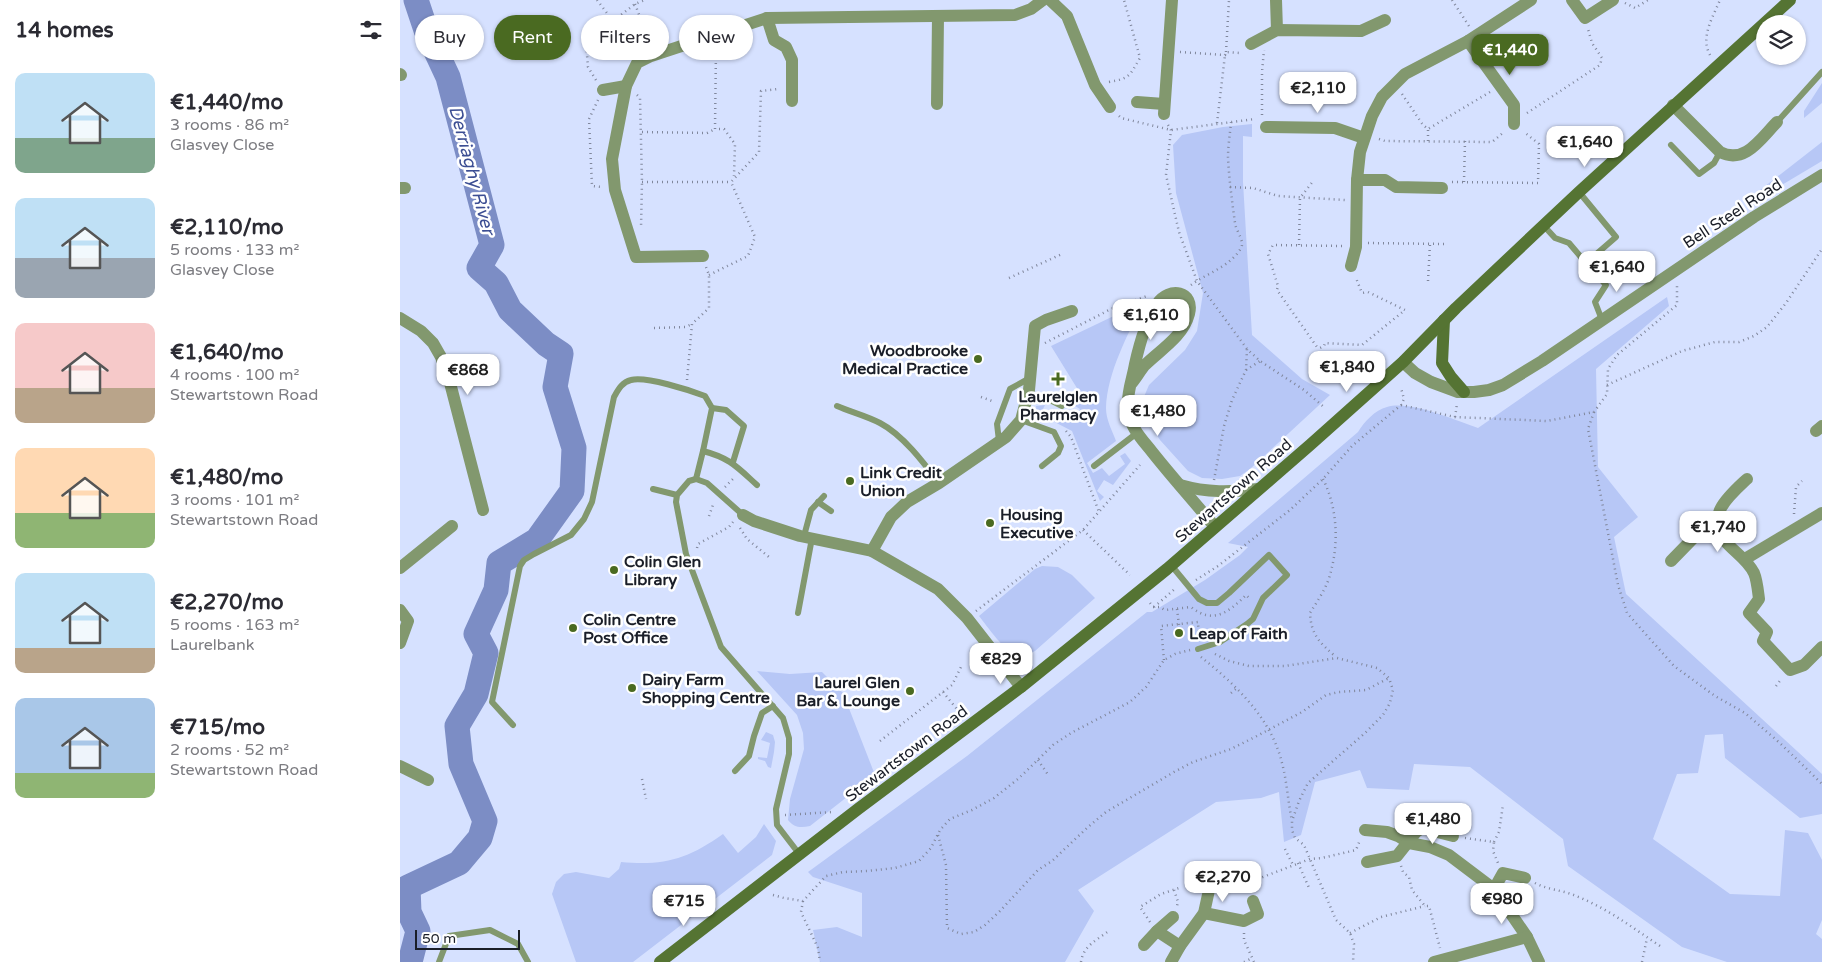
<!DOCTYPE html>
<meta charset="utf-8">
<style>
body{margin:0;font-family:"Varela Round",sans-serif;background:#f2f2f3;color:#2b2b33;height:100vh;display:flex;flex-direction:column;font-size:19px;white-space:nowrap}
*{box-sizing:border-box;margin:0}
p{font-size:16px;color:#7c7c81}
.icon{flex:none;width:28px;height:28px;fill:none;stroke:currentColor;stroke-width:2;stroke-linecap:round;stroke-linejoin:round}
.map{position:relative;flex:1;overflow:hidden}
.side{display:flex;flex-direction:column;background:#fff;width:400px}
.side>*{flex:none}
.banner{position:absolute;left:15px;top:15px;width:475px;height:45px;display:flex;gap:10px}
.fabs{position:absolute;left:1356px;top:15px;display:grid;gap:10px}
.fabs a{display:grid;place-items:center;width:50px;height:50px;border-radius:50%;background:#fff;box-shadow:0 1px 4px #0004;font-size:25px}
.scale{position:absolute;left:15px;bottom:12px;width:105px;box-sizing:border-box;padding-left:5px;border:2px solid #1a1e28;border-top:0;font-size:14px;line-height:18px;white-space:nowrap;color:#1a1e28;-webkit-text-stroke:4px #fff;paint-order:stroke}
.price{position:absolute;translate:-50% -42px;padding:0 11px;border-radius:10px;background:#fff;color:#222;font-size:16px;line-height:32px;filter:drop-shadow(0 1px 2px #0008)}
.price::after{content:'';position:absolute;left:50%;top:30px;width:15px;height:11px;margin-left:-8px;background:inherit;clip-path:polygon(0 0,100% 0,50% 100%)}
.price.selected{background:#4a6a21;color:#fff}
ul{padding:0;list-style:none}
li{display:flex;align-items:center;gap:15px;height:125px;padding:0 15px}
li span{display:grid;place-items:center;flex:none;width:140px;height:100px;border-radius:10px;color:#555}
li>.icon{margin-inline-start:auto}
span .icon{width:60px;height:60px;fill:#fffc;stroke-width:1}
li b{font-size:21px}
h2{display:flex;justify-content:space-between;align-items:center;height:60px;padding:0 15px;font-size:21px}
.tag{padding:0 18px;border-radius:22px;background:#fff;box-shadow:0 1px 4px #0004;font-size:18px;line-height:45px}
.tag.selected{background:#4a6a21;color:#fff}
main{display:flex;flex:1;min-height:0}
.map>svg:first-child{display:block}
.green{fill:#b7c7f6}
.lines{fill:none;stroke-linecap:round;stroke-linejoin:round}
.river{stroke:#7c8dc5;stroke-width:25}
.path{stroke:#80879c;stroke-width:2.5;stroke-dasharray:1 4;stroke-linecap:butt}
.lane{stroke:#82986e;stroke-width:6}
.street{stroke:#82986e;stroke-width:12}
.secondary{stroke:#557433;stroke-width:12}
.poi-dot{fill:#4a6a21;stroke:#fff;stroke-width:2}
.labels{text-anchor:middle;stroke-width:5;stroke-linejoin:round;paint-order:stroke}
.street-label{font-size:16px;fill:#1a1e28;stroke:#fff}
.poi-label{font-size:16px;font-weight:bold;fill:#1a1e28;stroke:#fff;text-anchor:start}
.water-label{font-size:18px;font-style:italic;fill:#3c4e93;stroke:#fff}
</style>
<main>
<section class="side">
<h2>14 homes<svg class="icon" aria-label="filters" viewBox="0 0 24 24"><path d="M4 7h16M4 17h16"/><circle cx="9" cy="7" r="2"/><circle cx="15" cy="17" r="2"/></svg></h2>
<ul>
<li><span style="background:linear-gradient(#bfe0f5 65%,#7fa58c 0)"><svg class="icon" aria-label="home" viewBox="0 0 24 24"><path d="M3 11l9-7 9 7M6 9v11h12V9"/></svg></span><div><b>€1,440/mo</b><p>3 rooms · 86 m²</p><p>Glasvey Close</p></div></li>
<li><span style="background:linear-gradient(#bfe0f5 60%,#9aa5b1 0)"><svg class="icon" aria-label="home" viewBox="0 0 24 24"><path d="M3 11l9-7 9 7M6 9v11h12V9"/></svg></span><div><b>€2,110/mo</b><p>5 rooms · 133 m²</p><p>Glasvey Close</p></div></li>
<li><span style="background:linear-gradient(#f6c9c9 65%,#b9a48a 0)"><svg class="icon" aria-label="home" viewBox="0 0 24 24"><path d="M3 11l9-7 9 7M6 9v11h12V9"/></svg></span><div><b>€1,640/mo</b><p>4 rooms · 100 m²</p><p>Stewartstown Road</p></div></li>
<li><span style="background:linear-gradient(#ffd9b3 65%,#8fb573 0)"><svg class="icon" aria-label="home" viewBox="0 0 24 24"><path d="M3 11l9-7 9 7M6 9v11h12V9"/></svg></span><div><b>€1,480/mo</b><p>3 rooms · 101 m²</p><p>Stewartstown Road</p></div></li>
<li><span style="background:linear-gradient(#bfe0f5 75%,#b9a48a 0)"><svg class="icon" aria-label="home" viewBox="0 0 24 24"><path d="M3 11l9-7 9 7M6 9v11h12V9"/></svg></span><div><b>€2,270/mo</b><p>5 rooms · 163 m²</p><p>Laurelbank</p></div></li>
<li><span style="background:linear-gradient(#a9c7e8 75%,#8fb573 0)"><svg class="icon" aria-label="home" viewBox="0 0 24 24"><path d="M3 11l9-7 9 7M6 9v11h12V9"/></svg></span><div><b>€715/mo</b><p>2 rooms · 52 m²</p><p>Stewartstown Road</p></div></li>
</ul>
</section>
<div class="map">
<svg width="1422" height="962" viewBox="0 0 1422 962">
<rect width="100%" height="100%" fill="#d6e1ff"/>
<g class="green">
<path d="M1422 83V103L1404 118V111Z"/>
<path d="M852 124V137L843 136V182L852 335 902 379 930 395 850 469 840 476 822 479 802 478 788 471 760 440 749 423 744 409 743 399 749 385 785 350 797 331 803 293 776 193 773 145 782 135 823 127Z"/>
<path d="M1422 142V161L1360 198 1355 194Z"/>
<path d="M1267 297 1269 306 1196 369 1198 467 1238 517 1214 537 1226 594 1422 774V814L1400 818 1325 758 1323 734 1305 735 1298 773 1277 774 1253 839 1330 894 1380 896 1385 830 1408 833 1422 860V920L1416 934 1422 939V962H1327L1282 947 1168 866 1163 839 1070 767 1014 764 1009 790 967 788 960 770 915 782 901 835 884 842 879 792 861 798 816 802 678 890 694 911 665 962H420L413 930 437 927 462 937V893L413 877 408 872 567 756 747 612H752L805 580 840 555 848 547 828 543 958 432C964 422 975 410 987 407 1010 400 1054 420 1078 428Z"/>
<path d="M743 302V304C728 334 707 373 706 408 706 420 712 430 716 441L687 463 693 473 702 468 709 476 725 464 720 456 725 453 731 461 713 485 704 480 697 491 704 497 700 501 672 431 637 413 636 406 645 405 641 413 658 422 663 414 675 418 680 409 670 403 680 393 651 346Z"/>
<path d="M642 566 658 567 672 575 695 598 635 651C630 654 622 657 616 655 605 652 587 626 579 616L635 569Z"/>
<path d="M357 671 390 674 422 672 443 693 475 775 410 826C401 828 394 828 388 820L390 799 404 749 403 733 397 715Z"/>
<path d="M366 732 373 735 375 742 374 752 371 768 368 767 365 761 358 759V757L367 758 370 743 361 740Z"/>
<path d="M364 824 376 841 372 855 233 962H176L152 894 156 882 164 874 176 872 209 878 219 869 221 862C264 866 288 859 323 834L338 853 356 837Z"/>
</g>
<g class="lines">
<path class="river" d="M10 962 18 931 9 912 8 887 59 863 80 838 85 821 61 764 57 726 76 694 86 653 76 634 96 590 99 563 137 540 172 491 174 448 155 387 161 354 146 344 110 310 96 283 79 268 92 245 48 77 26 30 16 0"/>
<g class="path">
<path d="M197 0 223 34 247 43"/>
<path d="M1052 0 1069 26"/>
<path d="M1225 3 1235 8 1248 0"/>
<path d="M235 4 250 43"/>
<path d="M316 48 315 129H324L335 144 334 176"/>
<path d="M780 52 825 55 826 52 840 53"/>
<path d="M826 52 829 0"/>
<path d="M1310 55C1300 37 1313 17 1320 0"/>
<path d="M196 80 188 67 186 42 235 4 245 0"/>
<path d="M709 82C731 78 729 76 740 58L724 0"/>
<path d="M1002 94 1023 125 1028 129 1090 92"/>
<path d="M237 95 240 98 242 182 241 228"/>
<path d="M198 100 189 119 192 186 202 187"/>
<path d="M1127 113 1200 65 1202 58 1192 43 1188 29"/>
<path d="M862 115V72L864 50"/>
<path d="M719 116 721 118 771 130 855 119"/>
<path d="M817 123 825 55"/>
<path d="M768 125 771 130 766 175 779 232 797 281 847 349 860 361 904 390 925 408"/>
<path d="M242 132 307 133 315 129"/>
<path d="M979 139 985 141 1092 142 1104 132"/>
<path d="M1028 141V129"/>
<path d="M242 182H331"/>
<path d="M1052 182 1138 183 1139 144 1124 132"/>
<path d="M1064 182 1065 141"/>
<path d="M830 187 853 188 878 196 945 200"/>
<path d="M968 243 1045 244"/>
<path d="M899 245 900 198 914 180"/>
<path d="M942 246 873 245 868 254 878 286 877 290 917 347 920 348 924 346 925 343 962 345 1005 310 968 292 962 293 956 278"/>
<path d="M309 275 348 256 355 237 331 182 359 152 361 91 378 89"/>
<path d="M609 278 662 254"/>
<path d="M1028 281 1030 244"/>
<path d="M791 285C807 273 830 267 841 248 845 241 836 231 835 223 832 201 829 179 828 157 828 146 830 134 831 122"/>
<path d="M254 328 286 327 292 324"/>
<path d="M645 343 711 309 747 296"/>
<path d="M846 370 860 361"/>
<path d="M287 380 292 324 309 308V275L306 267"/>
<path d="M1207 385 1282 351 1315 342H1339L1354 336 1367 327 1386 303 1422 249"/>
<path d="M581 397 595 402"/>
<path d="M1001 405 1055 417 1147 421 1194 412 1207 394 1208 369 1217 355 1277 305V285"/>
<path d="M1194 412 1188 429 1218 585 1227 613 1274 666 1315 696 1345 713 1381 744 1422 784"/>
<path d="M1055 417 1057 404"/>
<path d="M666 431 671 437 699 512"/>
<path d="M923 479C937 507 939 541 931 571 928 586 918 600 910 613 911 635 920 643 936 657"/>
<path d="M814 480 824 426 832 400 846 370 847 349"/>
<path d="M325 487 335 477"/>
<path d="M1394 514 1396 487 1402 481"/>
<path d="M309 516 314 502"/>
<path d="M340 528 347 539 369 557"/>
<path d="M683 530 730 575"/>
<path d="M297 548 298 544 329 527 333 522"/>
<path d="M796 580 818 566 890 510 923 479 952 446 1001 405 1004 399 1001 388"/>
<path d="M750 603 753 607H760L765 610 791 607C813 625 829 612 846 595L851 600"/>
<path d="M754 607 776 588"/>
<path d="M777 609 779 625"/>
<path d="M576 611 683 530 740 465"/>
<path d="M815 654 829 661 849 666H885L937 658 977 668 989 678 993 690 990 703 983 715 965 733 908 783 899 801 892 821V830L895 838 904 845 936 920 950 933 954 944 953 962"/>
<path d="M801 657C836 685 871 718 882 763 887 782 888 802 892 821"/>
<path d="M764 660 761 626 798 622 799 640"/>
<path d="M1376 686 1382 678"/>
<path d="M543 692 560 713"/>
<path d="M831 693 837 688"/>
<path d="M480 741 552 685 561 667"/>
<path d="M638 760 649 776"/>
<path d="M242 779 246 799"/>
<path d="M385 815 432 812"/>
<path d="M538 835 546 865 547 928 561 934 574 932 585 925 600 911 638 870 652 861 688 827 706 812 774 772 793 762 831 749 855 737 902 712 926 695 939 692 966 690 989 678"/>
<path d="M1065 838 1094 842 1093 851 1098 863"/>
<path d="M1094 842 1099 832 1103 805"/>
<path d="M885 849 893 865"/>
<path d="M898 863 910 890"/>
<path d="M1001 866 1003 872 1009 877 1012 890 1025 906H1029L1040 948"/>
<path d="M849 876 855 880 910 859 922 858 956 850 960 840"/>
<path d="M1135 883C1148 890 1163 890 1176 896 1207 908 1233 928 1260 946"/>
<path d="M774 890 778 902 777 906"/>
<path d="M373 895 384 898 403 901 426 876 443 872 467 871 495 868 519 861 531 848 540 830 550 819 572 810 594 798 618 779 653 745 671 733 730 702 746 687 764 660 775 654 790 650"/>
<path d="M403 901 401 912 418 948 420 962"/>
<path d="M750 922 740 907 761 894 782 887"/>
<path d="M844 933V940L854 962"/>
<path d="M950 933 981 917 1025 906"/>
<path d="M681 962C683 946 697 940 710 930"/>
<path d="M844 962 852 958"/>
<path d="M1242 962 1247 938"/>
</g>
<g class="lane">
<path d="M1377 122 1422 72"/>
<path d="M1271 145 1299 174 1314 163 1320 152"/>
<path d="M1144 226 1155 238 1169 243 1186 263 1216 237 1179 192"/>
<path d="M1186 263 1206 285 1195 302 1202 320"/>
<path d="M626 403 644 397 662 406"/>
<path d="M437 406C451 412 467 416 480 423 503 435 524 463 539 483"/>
<path d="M312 408 326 410 344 426 333 462"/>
<path d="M621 420 654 432 661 446 658 453 642 466"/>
<path d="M599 441 597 424 610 389 630 378"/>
<path d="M303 451C330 458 337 467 357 485"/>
<path d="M694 466 737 433"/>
<path d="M253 489 277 495"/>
<path d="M418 502 431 511"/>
<path d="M343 515 307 483 296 479 289 481 277 495 276 502 286 554 321 647 383 718 389 738V754L376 809 377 825 400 855"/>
<path d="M404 536 411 510 424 496"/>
<path d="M771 565 799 599 807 603H817L829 593 869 555 887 575 863 598 853 619 847 624 820 642 798 649"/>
<path d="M398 613 412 538"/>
<path d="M113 725 92 702 120 566 124 560 134 554 171 535 184 519 192 502 214 397C218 390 222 382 231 380 246 376 289 390 305 396L312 408 303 451 296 479"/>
<path d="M335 771 349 756 354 736 362 713 373 706"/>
<path d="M39 962 49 936 90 930 118 944 128 962"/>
</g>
<g class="street">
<path d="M650 0 667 16 695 85 710 107"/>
<path d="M876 0 877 30"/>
<path d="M1172 0 1185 18 1213 0"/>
<path d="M367 18 374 40 386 47 392 60V101"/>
<path d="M1068 41 1114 105V124"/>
<path d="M851 44 877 30 961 31 985 20"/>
<path d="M0 74 1 75"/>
<path d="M203 90 226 86"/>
<path d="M737 102 764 104"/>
<path d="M537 104 538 16"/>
<path d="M1273 105 1320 152C1345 165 1361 138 1377 122"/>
<path d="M764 114 772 0"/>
<path d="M866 127 935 128 964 138"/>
<path d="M957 180H985L996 187 1042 188"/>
<path d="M0 188H5"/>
<path d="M303 256 236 257 215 190 212 159 226 86 237 63 251 56 367 18 615 15 631 9 643 0"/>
<path d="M951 266 956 247 957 180 960 152 972 116 982 97 1005 74 1068 41 1131 0"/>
<path d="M0 318 21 331 33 343 41 357 49 379 83 510"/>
<path d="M1003 362 1015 373 1031 382 1058 392H1074L1089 390 1103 385 1142 361 1354 217 1422 175"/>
<path d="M731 384C736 378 740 371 745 365 760 350 783 337 789 314 795 291 769 286 757 304 747 319 739 346 735 364 733 377 727 392 728 405 728 411 730 419 732 424 736 433 743 441 749 448 770 475 793 500 815 527"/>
<path d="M1416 431 1422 426"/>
<path d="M1347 479C1330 495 1304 516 1325 541 1334 552 1347 559 1354 573 1357 580 1358 591 1359 599L1349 613 1367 632 1363 641 1390 670 1404 665 1422 647"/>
<path d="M780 485C808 493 830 492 858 489"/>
<path d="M343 515 354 521 400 536 472 551 538 589 567 618 621 687"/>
<path d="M472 551 491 517 507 502 539 483 606 437 621 420 629 390 635 326 646 320 672 311"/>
<path d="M1345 559 1422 513"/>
<path d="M1271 561 1306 525H1317"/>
<path d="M0 568 52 526"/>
<path d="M0 610 8 621 0 643"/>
<path d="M0 766 28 780"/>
<path d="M965 830 987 832 998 836 1009 843 1030 847 1049 855 1094 889 1127 937 1139 962"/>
<path d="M967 862 997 856 1016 832 1022 828 1053 836"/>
<path d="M793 882 811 881 839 869"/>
<path d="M1094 889 1103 873 1125 878"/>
<path d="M804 913 844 921 858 914 853 901"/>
<path d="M757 931 780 946"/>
<path d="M744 945 757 931 773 917"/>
<path d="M771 962 780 946 804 913 811 881"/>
<path d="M1034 962 1127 937"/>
</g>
<g class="secondary">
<path d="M1044 320 1042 363 1051 377 1064 392"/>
<path d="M260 962 458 809 621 687 767 569 910 445 1003 362 1056 308 1179 192 1390 0"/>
</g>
</g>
<g class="poi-dot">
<circle cx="578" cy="359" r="5"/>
<path d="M655.5 371.5h5v5h5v5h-5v5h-5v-5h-5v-5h5z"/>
<circle cx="450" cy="481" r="5"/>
<circle cx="590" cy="523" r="5"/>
<circle cx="214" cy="570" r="5"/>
<circle cx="173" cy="628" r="5"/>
<circle cx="779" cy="633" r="5"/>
<circle cx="232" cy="688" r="5"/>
<circle cx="510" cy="691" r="5"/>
</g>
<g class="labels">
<g class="street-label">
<text transform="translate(1332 213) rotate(-33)" y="6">Bell Steel Road</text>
<text transform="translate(833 490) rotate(-41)" y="6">Stewartstown Road</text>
<text transform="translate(506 753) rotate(-37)" y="6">Stewartstown Road</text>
</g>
<g class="poi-label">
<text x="568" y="356" text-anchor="end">Woodbrooke<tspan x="568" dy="18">Medical Practice</tspan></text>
<text x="658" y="402" text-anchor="middle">Laurelglen<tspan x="658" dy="18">Pharmacy</tspan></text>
<text x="460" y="478">Link Credit<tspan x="460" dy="18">Union</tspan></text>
<text x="600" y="520">Housing<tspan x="600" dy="18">Executive</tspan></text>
<text x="224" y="567">Colin Glen<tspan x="224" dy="18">Library</tspan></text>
<text x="183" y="625">Colin Centre<tspan x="183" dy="18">Post Office</tspan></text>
<text x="789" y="639">Leap of Faith</text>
<text x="242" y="685">Dairy Farm<tspan x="242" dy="18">Shopping Centre</tspan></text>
<text x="500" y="688" text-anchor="end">Laurel Glen<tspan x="500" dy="18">Bar &amp; Lounge</tspan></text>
</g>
<g class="water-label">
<text transform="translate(72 170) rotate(75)" y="6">Derriaghy River</text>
</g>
</g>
</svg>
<div class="fabs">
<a><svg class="icon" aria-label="layers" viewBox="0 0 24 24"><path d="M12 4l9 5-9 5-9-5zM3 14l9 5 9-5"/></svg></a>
</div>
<div class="scale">50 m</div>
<b class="price selected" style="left:1110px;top:76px">€1,440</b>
<b class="price" style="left:918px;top:114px">€2,110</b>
<b class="price" style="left:1185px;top:168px">€1,640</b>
<b class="price" style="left:1217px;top:293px">€1,640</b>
<b class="price" style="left:751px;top:341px">€1,610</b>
<b class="price" style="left:947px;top:393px">€1,840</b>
<b class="price" style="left:68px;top:396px">€868</b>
<b class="price" style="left:758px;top:437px">€1,480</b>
<b class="price" style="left:1318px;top:553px">€1,740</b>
<b class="price" style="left:601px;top:685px">€829</b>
<b class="price" style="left:1033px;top:845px">€1,480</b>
<b class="price" style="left:823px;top:903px">€2,270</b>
<b class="price" style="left:1102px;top:925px">€980</b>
<b class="price" style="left:284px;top:927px">€715</b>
<div class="banner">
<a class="tag">Buy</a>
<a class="tag selected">Rent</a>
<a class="tag">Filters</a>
<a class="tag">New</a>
</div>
</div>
</main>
